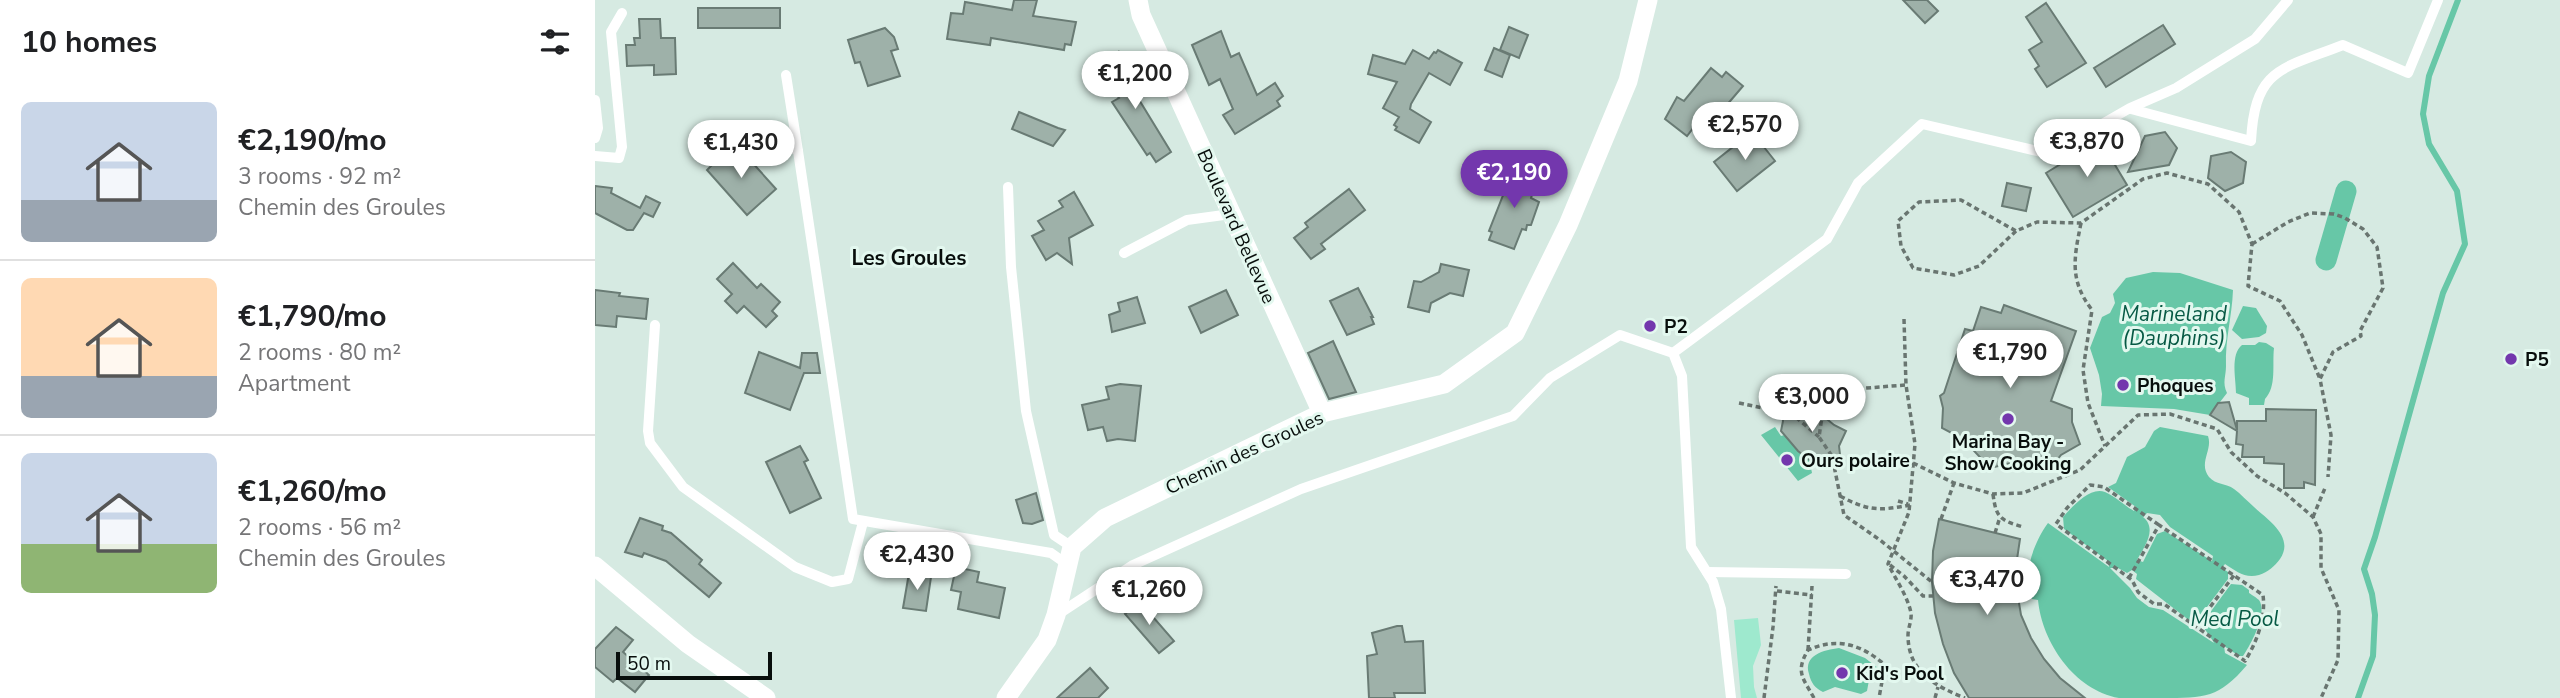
<!DOCTYPE html>
<meta charset="utf-8">
<style>
body{margin:0;font-family:"Nunito Sans",sans-serif;background:#f6f6f6;color:#202124;height:100vh;display:flex;flex-direction:column;font-size:26px;white-space:nowrap}
*{box-sizing:border-box;margin:0}
p{font-size:23px;color:#757577}
.icon{flex:none;width:38px;height:38px;fill:none;stroke:currentColor;stroke-width:2;stroke-linecap:round;stroke-linejoin:round}
.map{position:relative;flex:1;overflow:hidden}
.drawer{display:flex;flex-direction:column;background:#fff;width:595px}
.drawer>*{flex:none}
.scale{position:absolute;left:21px;bottom:18px;width:156px;box-sizing:border-box;padding-left:7px;border:4px solid #080e0c;border-top:0;font-size:19px;line-height:24px;white-space:nowrap;color:#080e0c;-webkit-text-stroke:5px #e3f8ef;paint-order:stroke}
.price{position:absolute;translate:-50% -60px;padding:0 16px;border-radius:24px;background:#fff;color:#222;font-size:23px;line-height:46px;filter:drop-shadow(0 2px 4px #0008)}
.price::after{content:'';position:absolute;left:50%;top:42px;width:21px;height:16px;margin-left:-10px;background:inherit;clip-path:polygon(0 0,100% 0,50% 100%)}
.price.current{background:#7337ad;color:#fff}
ul{padding:0;list-style:none}
li{display:flex;align-items:center;gap:21px;height:175px;padding:0 21px}
li+li{border-top:2px solid #e0e0e0}
li span{display:grid;place-items:center;flex:none;width:196px;height:140px;border-radius:10px;color:#555}
li>.icon{margin-inline-start:auto}
span .icon{width:84px;height:84px;fill:#fffc;stroke-width:1}
li b{font-size:30px}
h2{display:flex;justify-content:space-between;align-items:center;height:84px;padding:0 21px;font-size:30px}
main{display:flex;flex:1;min-height:0}
.map>svg:first-child{display:block}
.green{fill:#9ee9ce}
.water{fill:#67c7a7;fill-rule:evenodd}
.lines{fill:none;stroke-linecap:round;stroke-linejoin:round}
.stream{stroke:#67c7a7;stroke-width:6}
.canal{stroke:#67c7a7;stroke-width:21}
.building{fill:#9eb1a9;stroke:#697b74;stroke-width:2}
.path{stroke:#697570;stroke-width:3.5;stroke-dasharray:5 3.5;stroke-linecap:butt}
.lane{stroke:#fff;stroke-width:10}
.street{stroke:#fff;stroke-width:19}
.poi-dot{fill:#7337ad;stroke:#e3f8ef;stroke-width:2.5}
.labels{text-anchor:middle;stroke-width:6;stroke-linejoin:round;paint-order:stroke}
.street-label{font-size:19px;fill:#080e0c;stroke:#e3f8ef}
.poi-label{font-size:19px;font-weight:bold;fill:#080e0c;stroke:#e3f8ef;text-anchor:start}
.neighbourhood-label{font-size:21px;font-weight:bold;fill:#080e0c;stroke:#e3f8ef}
.water-label{font-size:21px;font-style:italic;fill:#065944;stroke:#e3f8ef}
</style>
<main>
<section class="drawer">
<h2>10 homes<svg class="icon" aria-label="filters" viewBox="0 0 24 24"><path d="M4 7h16M4 17h16"/><circle cx="9" cy="7" r="2"/><circle cx="15" cy="17" r="2"/></svg></h2>
<ul>
<li><span style="background:linear-gradient(#c9d6e8 70%,#9aa5b1 0)"><svg class="icon" aria-label="home" viewBox="0 0 24 24"><path d="M3 11l9-7 9 7M6 9v11h12V9"/></svg></span><div><b>€2,190/mo</b><p>3 rooms · 92 m²</p><p>Chemin des Groules</p></div></li>
<li><span style="background:linear-gradient(#ffd9b3 70%,#9aa5b1 0)"><svg class="icon" aria-label="home" viewBox="0 0 24 24"><path d="M3 11l9-7 9 7M6 9v11h12V9"/></svg></span><div><b>€1,790/mo</b><p>2 rooms · 80 m²</p><p>Apartment</p></div></li>
<li><span style="background:linear-gradient(#c9d6e8 65%,#8fb573 0)"><svg class="icon" aria-label="home" viewBox="0 0 24 24"><path d="M3 11l9-7 9 7M6 9v11h12V9"/></svg></span><div><b>€1,260/mo</b><p>2 rooms · 56 m²</p><p>Chemin des Groules</p></div></li>
</ul>
</section>
<div class="map">
<svg width="1965" height="698" viewBox="0 0 1965 698">
<rect width="100%" height="100%" fill="#d6eae2"/>
<path class="green" d="M1163 618 1166 645 1158 666 1159 687 1162 698H1146L1139 620Z"/>
<g class="water">
<path d="M1558 272 1585 273 1638 290C1637 317 1630 339 1631 366 1631 377 1627 382 1632 393L1615 415 1579 409 1506 406 1507 394 1504 375 1495 348 1507 317 1515 313 1520 303 1518 294 1531 278Z"/>
<path d="M1648 306 1661 308 1672 326 1671 333 1664 337 1647 339 1637 330Z"/>
<path d="M1664 342 1671 343 1679 348C1677 365 1682 386 1670 399L1669 405H1654V398L1641 393C1641 378 1635 355 1647 345H1660Z"/>
<path d="M1180 427 1186 436 1193 434 1224 463 1216 468 1217 473 1203 481 1166 435Z"/>
<path d="M1565 427 1613 436C1618 450 1603 463 1614 477 1621 485 1631 483 1639 489 1646 494 1652 501 1659 507 1673 520 1700 537 1685 559 1680 566 1673 572 1664 575 1650 579 1641 571 1630 564L1627 568 1633 572V579L1609 611 1614 614 1636 584 1647 585 1654 590V593C1656 594 1663 599 1664 600 1673 613 1656 644 1648 656H1644L1629 646 1630 653 1652 665C1624 698 1610 698 1567 698 1553 698 1538 698 1524 698 1479 690 1447 642 1443 600L1437 599C1426 576 1439 542 1453 523L1514 567 1513 561 1469 529 1468 517C1477 507 1495 486 1510 492 1520 496 1530 506 1539 511L1541 507 1513 487 1521 483 1532 457 1550 447 1559 431ZM1552 513 1565 515 1575 527 1618 556 1617 561 1570 531 1562 534 1548 562 1542 560C1549 547 1563 529 1548 517ZM1515 568H1523L1532 573 1537 570 1542 574 1541 579 1595 621 1602 620C1605 622 1618 640 1619 643L1568 610 1554 607 1542 598 1535 588Z"/>
<path d="M1244 648 1270 658 1283 668 1274 680 1272 691 1266 694 1240 687 1228 692C1220 688 1216 683 1214 674 1208 655 1229 650 1244 648Z"/>
</g>
<g class="lines">
<path class="stream" d="M1763 698 1778 656 1780 615 1777 594 1769 569 1780 537 1848 293 1870 244 1862 191 1834 144 1828 114 1834 76 1863 0"/>
<path class="canal" d="M1731 260 1751 191"/>
</g>
<g class="building">
<path d="M419 0H442L438 16 481 22 476 45 470 44 469 50 396 38 395 45 352 39 356 13 368 14 370 2 417 10Z"/>
<path d="M1308 0H1332L1343 11 1330 23Z"/>
<path d="M1451 3 1491 63 1452 87 1440 69 1444 66 1434 50 1447 42 1431 17Z"/>
<rect x="103" y="8" width="82" height="20"/>
<path d="M44 19H65L66 38H80L81 74 59 75V65L32 66 31 45H40L39 38H45Z"/>
<path d="M1568 25 1580 44 1511 87 1499 68Z"/>
<path d="M914 27 933 35 924 58 905 50Z"/>
<path d="M290 28 299 37 303 49 296 51 305 76 273 86 265 62 260 63 253 40Z"/>
<path d="M626 31 636 57 644 53 662 95 680 83 688 96 682 101 685 106 640 134 628 115 638 109 625 79 614 85 597 45Z"/>
<path d="M899 48 915 55 907 77 890 70Z"/>
<path d="M818 50 834 59 839 52 841 53 843 50 867 63 855 85 834 73 816 104 815 109 836 122 824 143 800 130 802 127 799 125 804 117 788 108 802 82 773 74 778 55 810 64Z"/>
<path d="M524 52 540 75 532 80 576 152 561 162 555 153 552 155 517 102 524 98 510 77Z"/>
<path d="M1116 68 1127 77 1131 72 1148 86 1107 134 1099 127 1092 136 1070 119 1082 97 1089 101Z"/>
<path d="M424 112 463 128 470 130 458 146 417 129Z"/>
<path d="M1157 132 1180 161 1142 191 1119 162Z"/>
<path d="M1570 132 1582 148 1574 165 1533 172 1550 136Z"/>
<path d="M1505 140 1532 185 1478 217 1451 173Z"/>
<path d="M136 146 152 163 155 160 181 189 152 215 112 170Z"/>
<path d="M1636 152 1651 162 1648 183 1630 191 1613 178 1616 156Z"/>
<path d="M918 170 942 179 936 198 944 202 936 225H932L931 230 927 229 919 249 894 240 897 232 894 231Z"/>
<path d="M1412 183 1436 188 1431 211 1407 206Z"/>
<path d="M0 186 17 188 16 193 45 208 51 196 65 203 58 217 49 213 38 230H32L0 213Z"/>
<path d="M754 189 770 210 726 244 730 249 716 259 699 238 713 227 710 223Z"/>
<path d="M479 192 498 225 474 238 477 264 462 253 451 260 437 236 449 230 443 221 468 207 464 201Z"/>
<path d="M138 263 162 288 166 284 185 302 177 311 182 316 171 327 149 306 142 313 130 301 137 294 122 279Z"/>
<path d="M846 264 874 270 868 296 855 293 836 303 834 312 813 307 819 281 826 282 844 272Z"/>
<path d="M763 288 778 317H776L779 324 752 335 735 301Z"/>
<path d="M0 290 25 293 24 296 53 299 51 319 22 316 21 327 0 325Z"/>
<path d="M631 290 643 315 606 333 594 307Z"/>
<path d="M542 297 550 323 517 332 514 315 525 311 523 303Z"/>
<path d="M1409 305 1481 331 1456 401 1477 409V422L1485 444 1466 455 1458 465 1417 463 1395 468 1368 439 1347 428 1348 408 1345 396 1349 393 1370 329 1378 331 1386 307 1406 313Z"/>
<path d="M738 341 761 392 734 399 713 353Z"/>
<path d="M164 352 205 368 207 353H222L225 373H209L195 410 150 393Z"/>
<path d="M525 384 546 386 540 441 523 439 512 441 508 427 493 430 487 405 514 399 511 387Z"/>
<path d="M1216 400 1221 410 1239 425 1251 431 1244 446 1246 463 1233 462 1225 468 1203 451 1186 431 1188 421 1186 406 1200 407Z"/>
<path d="M1634 402 1642 430V421H1671V409L1721 410 1720 485 1709 482V488H1689V464L1669 463V457H1647L1648 445 1641 444 1642 431 1615 415 1623 403Z"/>
<path d="M205 446 213 460 209 462 226 498 195 513 171 462Z"/>
<path d="M441 493 448 520 437 524 428 523 421 500Z"/>
<path d="M45 518 68 526 67 530 76 533 107 560 104 564 126 583 114 597 71 561 49 553 47 557 30 552Z"/>
<path d="M1344 519 1425 539 1421 566 1422 591 1426 615 1436 638 1449 659 1465 678 1490 698H1374L1359 673 1348 644 1340 613 1337 582 1338 551Z"/>
<path d="M361 567 384 572 382 582 410 588 404 618 363 609 366 592 356 590Z"/>
<path d="M314 573 336 577 331 611 308 608Z"/>
<path d="M545 602 579 641 564 653 530 614Z"/>
<path d="M802 626H807L810 642 828 641 830 693H799L800 698H774L772 656 782 654 777 633Z"/>
<path d="M21 627 38 640 28 652 54 675 40 692 22 678 18 682 0 667V649Z"/>
<path d="M495 668 513 688 503 698H462Z"/>
</g>
<g class="lines">
<g class="path">
<path d="M1486 223C1479 258 1474 280 1497 310L1488 370 1493 403 1510 446"/>
<path d="M1421 231 1384 266 1359 275 1318 268 1306 246 1303 221 1324 202 1366 200 1421 231 1442 222 1486 223 1548 179 1572 173 1613 184 1644 212 1657 244 1653 286 1685 301 1707 335 1725 379"/>
<path d="M1657 244 1693 222 1715 213 1739 214 1750 218 1768 229 1782 247 1788 288 1765 331 1766 336 1738 352 1725 379 1736 435 1733 477"/>
<path d="M1309 319 1311 385 1320 444 1314 512 1293 564C1300 578 1313 597 1316 613 1317 620 1313 628 1313 635 1313 672 1340 686 1370 698"/>
<path d="M1310 385 1259 389 1254 400 1228 410 1224 437 1237 456 1249 515 1285 540 1337 582"/>
<path d="M1144 403 1197 414 1224 437"/>
<path d="M1318 463 1359 483 1398 494 1428 493 1485 470 1543 415 1575 414 1622 429 1636 452 1662 476 1690 493 1718 517 1726 534V568L1744 610 1743 660 1726 698"/>
<path d="M1398 494C1401 518 1405 520 1428 527"/>
<path d="M1245 496C1273 511 1284 511 1315 505"/>
<path d="M1303 501 1313 504"/>
<path d="M1718 517 1730 488"/>
<path d="M1346 519 1359 483"/>
<path d="M1400 533 1405 517"/>
<path d="M1295 565 1309 576 1328 596H1338"/>
<path d="M1534 578 1564 525 1668 595C1671 617 1662 642 1650 661L1569 604H1559L1543 592 1537 580 1461 524 1472 508 1495 485 1509 487 1564 525"/>
<path d="M1182 591 1217 595"/>
<path d="M1600 627 1640 574"/>
<path d="M1213 650 1217 586"/>
<path d="M1169 698 1178 627 1181 586"/>
<path d="M1219 698C1208 678 1200 672 1213 650 1242 637 1266 644 1290 665L1284 698"/>
<path d="M1340 698 1343 687"/>
</g>
<g class="lane">
<path d="M191 75 203 151"/>
<path d="M0 100 3 128 0 138"/>
<path d="M1536 109 1656 141C1660 67 1687 69 1748 45L1813 73 1843 0"/>
<path d="M186 142 203 151 258 519 456 553 473 565"/>
<path d="M0 156 24 158 27 147 16 32 27 13"/>
<path d="M413 187 416 267 431 411 459 535 477 547"/>
<path d="M529 253 592 220 636 214"/>
<path d="M60 325 53 431 55 443 88 487 200 567 237 582 253 579 268 522"/>
<path d="M1078 353 1232 239 1263 183 1327 124 1455 154 1535 108 1581 88 1660 39 1693 0"/>
<path d="M1112 572 1251 574"/>
<path d="M462 615 538 565 706 489 918 416 955 378 1025 335 1078 353 1087 376 1096 547 1118 582 1126 609 1136 698"/>
</g>
<g class="street">
<path d="M543 0 546 15 727 413"/>
<path d="M0 566 93 644 171 698"/>
<path d="M411 698 452 640 461 615 477 547 510 518 727 413 849 384 920 333 973 225 1033 81 1053 0"/>
</g>
</g>
<g class="poi-dot">
<circle cx="1055" cy="326" r="7"/>
<circle cx="1916" cy="359" r="7"/>
<circle cx="1528" cy="385" r="7"/>
<circle cx="1413" cy="419" r="7"/>
<circle cx="1192" cy="460" r="7"/>
<circle cx="1247" cy="673" r="7"/>
</g>
<g class="labels">
<g class="street-label">
<text transform="translate(642 226) rotate(66)" y="7">Boulevard Bellevue</text>
<text transform="translate(649 452) rotate(-25)" y="7">Chemin des Groules</text>
</g>
<g class="poi-label">
<text x="1069" y="333">P2</text>
<text x="1930" y="366">P5</text>
<text x="1542" y="392">Phoques</text>
<text x="1413" y="448" text-anchor="middle">Marina Bay -<tspan x="1413" dy="22">Show Cooking</tspan></text>
<text x="1206" y="467">Ours polaire</text>
<text x="1261" y="680">Kid's Pool</text>
</g>
<g class="neighbourhood-label">
<text x="314" y="265">Les Groules</text>
</g>
<g class="water-label">
<text x="1579" y="321">Marineland<tspan x="1579" dy="24">(Dauphins)</tspan></text>
<text x="1640" y="626">Med Pool</text>
</g>
</g>
</svg>
<div class="scale">50 m</div>
<b class="price" style="left:540px;top:111px">€1,200</b>
<b class="price" style="left:1150px;top:162px">€2,570</b>
<b class="price" style="left:1492px;top:179px">€3,870</b>
<b class="price" style="left:146px;top:180px">€1,430</b>
<b class="price current" style="left:919px;top:210px">€2,190</b>
<b class="price" style="left:1415px;top:390px">€1,790</b>
<b class="price" style="left:1217px;top:434px">€3,000</b>
<b class="price" style="left:322px;top:592px">€2,430</b>
<b class="price" style="left:1392px;top:617px">€3,470</b>
<b class="price" style="left:554px;top:627px">€1,260</b>
</div>
</main>
